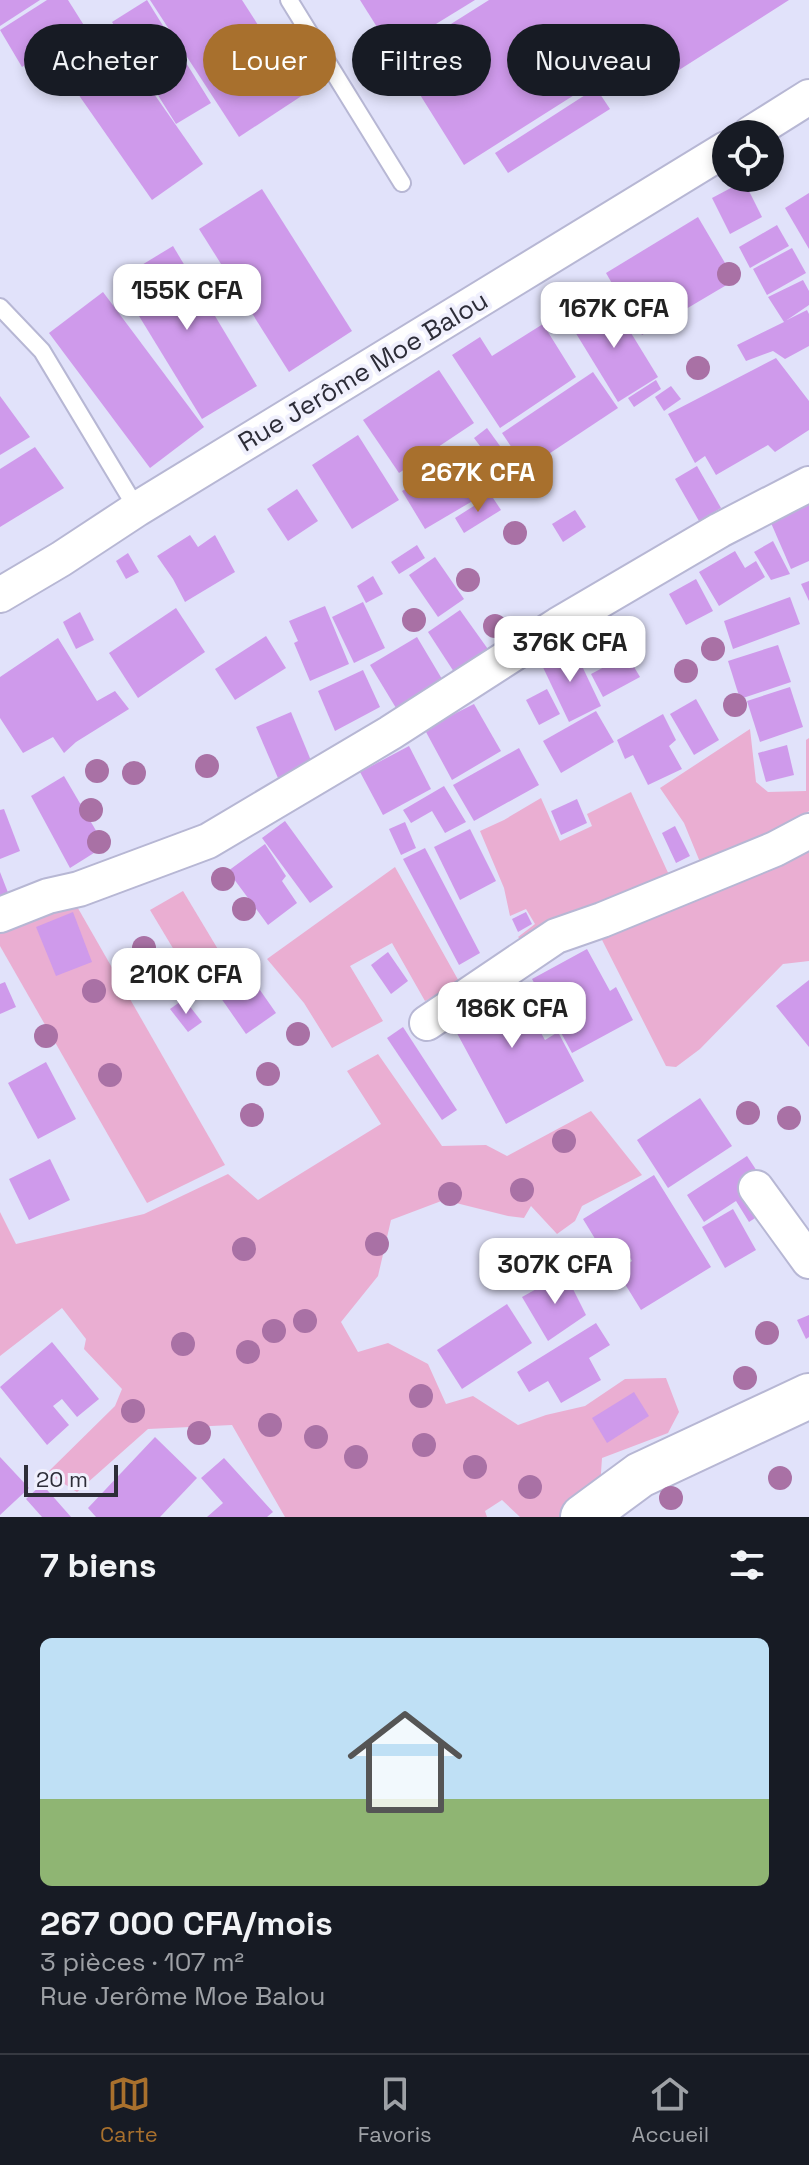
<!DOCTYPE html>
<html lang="fr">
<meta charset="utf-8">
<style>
body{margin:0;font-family:"Space Grotesk",sans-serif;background:#242831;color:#f1f3f6;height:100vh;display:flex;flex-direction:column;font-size:30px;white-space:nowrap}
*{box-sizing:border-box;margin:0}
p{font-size:26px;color:#9ea1a6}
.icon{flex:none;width:44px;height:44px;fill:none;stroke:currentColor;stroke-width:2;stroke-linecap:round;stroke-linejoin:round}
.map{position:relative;height:1517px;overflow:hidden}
.details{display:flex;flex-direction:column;background:#171b24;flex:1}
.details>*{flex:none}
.guide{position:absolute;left:24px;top:24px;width:762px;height:72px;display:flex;gap:16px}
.controls{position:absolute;left:712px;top:120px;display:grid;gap:16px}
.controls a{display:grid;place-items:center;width:72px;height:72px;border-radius:50%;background:#171b24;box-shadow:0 4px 12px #0003;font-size:40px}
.scale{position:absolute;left:24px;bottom:20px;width:94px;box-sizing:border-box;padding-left:8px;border:4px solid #2d2d38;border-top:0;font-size:22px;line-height:28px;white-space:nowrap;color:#2d2d38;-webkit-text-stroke:6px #f0f0fd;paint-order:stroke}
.price{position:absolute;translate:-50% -68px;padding:0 18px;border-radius:16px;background:#fff;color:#222;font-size:26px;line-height:52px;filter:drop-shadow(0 2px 4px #0008)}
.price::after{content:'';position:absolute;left:50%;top:48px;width:24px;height:18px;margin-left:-12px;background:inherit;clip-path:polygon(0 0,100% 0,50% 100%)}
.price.selected{background:#a8702d;color:#fff}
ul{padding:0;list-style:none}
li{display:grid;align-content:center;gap:16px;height:424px;padding:0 40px}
li span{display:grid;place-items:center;height:248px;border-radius:12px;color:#555}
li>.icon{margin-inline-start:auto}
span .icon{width:144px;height:144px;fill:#fffc;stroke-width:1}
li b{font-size:34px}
h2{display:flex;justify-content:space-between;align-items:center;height:96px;padding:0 40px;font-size:34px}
.tag{padding:0 28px;border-radius:36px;background:#171b24;box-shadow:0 4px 12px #0003;font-size:28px;line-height:72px}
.tag.selected{background:#a8702d;color:#fff}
.tabs{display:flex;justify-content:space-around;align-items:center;height:112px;border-top:2px solid #363941;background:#171b24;font-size:22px;color:#9ea1a6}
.tabs a{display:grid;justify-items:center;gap:4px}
.tabs .selected{color:#a8702d}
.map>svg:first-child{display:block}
.green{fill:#eaaed2}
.building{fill:#cf9aeb}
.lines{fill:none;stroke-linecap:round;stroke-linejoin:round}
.lane-casing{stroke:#b7b7d4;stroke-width:20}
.street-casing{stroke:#b7b7d4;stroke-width:38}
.secondary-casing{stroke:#b7b7d4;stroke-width:48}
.lane{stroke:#fff;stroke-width:16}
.street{stroke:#fff;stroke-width:34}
.secondary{stroke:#fff;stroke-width:44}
.tree{fill:#a971a5}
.labels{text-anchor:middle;stroke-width:8;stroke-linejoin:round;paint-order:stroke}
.street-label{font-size:26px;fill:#2d2d38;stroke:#f0f0fd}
</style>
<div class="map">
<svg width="809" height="1517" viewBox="0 0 809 1517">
<rect width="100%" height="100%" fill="#e1e2fa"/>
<g class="green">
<path d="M750 729 756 782 768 792 806 791V740L809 738V811L764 841 809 840V961L783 964 700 1049 676 1067 666 1066 600 936 525 944 518 937 535 924 526 909 510 916 504 888 480 831 504 820 541 798 560 841 592 826 587 814 631 792 670 877 700 862 684 823 660 788Z"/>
<path d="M395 867 461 985 425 1001 392 943 350 966 383 1021 332 1048 304 1003 267 959Z"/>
<path d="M183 891 219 951 186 970 150 910Z"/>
<path d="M71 896 225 1165 147 1203 0 946V929Z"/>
<path d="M378 1054 442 1146 486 1145 507 1156 591 1111 642 1175 582 1206 575 1221 557 1234 531 1206 524 1218 508 1216 444 1200 391 1220 378 1276 341 1322 358 1352 388 1343 428 1364 446 1404 473 1396 518 1425 546 1415 585 1406 625 1379 666 1378 679 1412 668 1433 602 1458 600 1487 561 1517H520L502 1500 485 1511 487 1517H285L232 1425 148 1429 77 1492 47 1473 115 1406 122 1389 84 1349 86 1339 62 1308 0 1356V1212L16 1244 144 1214 228 1174 258 1200 381 1124 347 1071Z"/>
</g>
<g class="building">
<path d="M0 0H40L0 26Z"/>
<path d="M47 0H68L85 27 22 67 0 30Z"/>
<path d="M147 0 211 103 176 124 112 22Z"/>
<path d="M150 0H242L303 95 239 137Z"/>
<path d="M360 0H475L392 51Z"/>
<path d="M489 0H789L668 77 650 47 464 165 397 58Z"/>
<path d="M106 25 203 164 152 200 55 61Z"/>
<path d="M596 88 610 109 508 173 495 153Z"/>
<path d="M744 181 762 217 730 234 712 198Z"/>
<path d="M262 189 352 331 289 372 199 229Z"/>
<path d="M809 193V249L785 208Z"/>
<path d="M698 217 735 280 642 335 606 273Z"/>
<path d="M777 225 789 246 750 268 739 247Z"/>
<path d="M173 246 257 386 202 419 117 280Z"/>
<path d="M792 248 806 273 767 295 753 269Z"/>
<path d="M803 280 809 291V305L787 320 807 310 809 314V346L785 359 773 351 746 361 737 345 784 322 768 297Z"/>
<path d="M103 292 204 427 150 468 49 333Z"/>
<path d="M609 297 658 377 618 402 569 322Z"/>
<path d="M543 324 576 377 500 428 452 355 480 337 492 356Z"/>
<path d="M776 358 809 401V430L775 452 768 445 716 475 705 456 695 463 668 414Z"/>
<path d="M439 370 474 423 399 473 363 420Z"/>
<path d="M593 372 618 408 526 469 502 433Z"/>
<path d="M656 380 661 389 634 407 628 398Z"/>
<path d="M671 386 681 399 664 411 655 397Z"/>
<path d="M0 396 30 437 0 455Z"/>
<path d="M487 428 511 461 498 470 474 438Z"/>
<path d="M358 435 399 500 352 529 312 465Z"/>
<path d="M35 447 64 488 0 527V469Z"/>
<path d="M471 450 493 489 425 529 402 491Z"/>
<path d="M697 466 721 508 699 521 675 479Z"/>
<path d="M297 489 318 521 288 541 267 509Z"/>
<path d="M491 495 501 510 464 533 455 518Z"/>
<path d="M809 505V561L791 569 771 523Z"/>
<path d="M575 510 586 527 563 542 552 524Z"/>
<path d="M190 535 198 547 215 535 235 572 185 602 173 579 157 556Z"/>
<path d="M773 541 790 574 771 580 754 552Z"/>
<path d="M417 545 425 558 399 574 391 562Z"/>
<path d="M735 551 745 568 756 561 765 577 719 606 699 572Z"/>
<path d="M128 553 139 572 126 579 116 561Z"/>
<path d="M435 557 464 599 438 617 409 575Z"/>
<path d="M373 576 383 594 366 603 357 586Z"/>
<path d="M696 579 713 611 686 625 669 594Z"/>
<path d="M809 581V601L801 584Z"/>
<path d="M790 597 800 624 733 649 724 621Z"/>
<path d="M363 602 385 648 354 663 332 617Z"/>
<path d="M325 606 349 664 310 681 294 643 298 641 289 621Z"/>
<path d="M176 608 205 652 138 698 109 653Z"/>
<path d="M460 610 490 652 456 675 428 632Z"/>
<path d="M80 612 94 640 76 649 63 622Z"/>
<path d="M266 636 286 668 235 700 215 669Z"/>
<path d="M417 637 442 679 396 708 370 665Z"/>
<path d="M58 638 97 701 115 691 129 709 76 742 64 753 53 737 23 753 0 718V677Z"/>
<path d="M597 641 605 658 588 666 580 649Z"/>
<path d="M572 645 601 706 569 722 540 661Z"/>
<path d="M778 645 791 682 740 699 728 661Z"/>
<path d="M627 655 640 677 603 697 591 674Z"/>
<path d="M363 670 380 707 335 731 318 691Z"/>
<path d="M790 687 803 727 760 742 747 701Z"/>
<path d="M547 689 560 714 539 725 526 700Z"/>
<path d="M696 699 719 740 694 755 670 714Z"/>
<path d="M474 704 501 751 452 780 426 732 450 716Z"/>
<path d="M596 711 614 742 561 773 543 741Z"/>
<path d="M291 712 312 763 278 778 256 727Z"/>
<path d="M663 714 676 740 669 746 682 769 648 785 633 755 625 759 617 740Z"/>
<path d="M787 745 794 775 766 782 758 753Z"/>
<path d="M409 746 431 789 383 815 360 772Z"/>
<path d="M519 748 539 785 474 821 453 785Z"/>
<path d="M64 776 105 846 70 868 31 796Z"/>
<path d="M444 786 466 822 445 833 432 811 411 823 403 810Z"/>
<path d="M577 799 587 823 561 835 551 811Z"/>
<path d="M4 809 20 851 0 859V810Z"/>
<path d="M285 821 333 887 310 903 262 838Z"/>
<path d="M405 822 416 848 401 855 389 829Z"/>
<path d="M675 826 690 856 676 863 662 833Z"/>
<path d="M470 829 496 881 460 900 434 847Z"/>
<path d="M265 844 286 876 282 881 297 903 268 925 228 871Z"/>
<path d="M425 848 480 953 459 965 403 859Z"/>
<path d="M0 872 14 908 0 913Z"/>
<path d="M73 912 92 962 56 976 36 927Z"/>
<path d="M526 912 532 924 518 932 512 919Z"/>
<path d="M587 949 610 991 616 987 633 1020 572 1053 532 979Z"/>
<path d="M388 952 408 981 391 994 371 965Z"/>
<path d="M237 957 276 1013 246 1034 207 978Z"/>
<path d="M509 975 545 1040 558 1032 584 1081 506 1124 445 1011Z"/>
<path d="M809 980V1047L776 1006Z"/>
<path d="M5 982 16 1007 0 1014V984Z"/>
<path d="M184 999 202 1022 188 1032 170 1009Z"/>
<path d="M403 1027 457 1110 442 1120 387 1038Z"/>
<path d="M46 1062 76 1119 38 1139 8 1083Z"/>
<path d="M700 1098 732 1146 668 1188 637 1140Z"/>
<path d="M747 1156 778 1203 749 1222 736 1201 704 1222 687 1195Z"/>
<path d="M50 1159 70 1200 29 1220 9 1179Z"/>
<path d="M654 1175 711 1267 641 1310 617 1271 632 1261 628 1254 611 1265 583 1219Z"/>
<path d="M733 1209 756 1250 725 1268 702 1227Z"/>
<path d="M565 1273 586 1315 548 1341 522 1297Z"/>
<path d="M507 1304 532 1343 462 1389 437 1350Z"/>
<path d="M809 1315V1337L806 1339 797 1320Z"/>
<path d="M596 1323 610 1345 589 1358 601 1380 561 1403 548 1381 529 1392 517 1372Z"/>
<path d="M52 1342 99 1399 77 1417 62 1399 53 1406 69 1425 47 1445 0 1387Z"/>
<path d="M634 1392 649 1416 607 1443 592 1418Z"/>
<path d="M155 1437 197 1478 160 1517H96L88 1508Z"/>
<path d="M0 1457 29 1488 0 1515Z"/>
<path d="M224 1458 273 1512 267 1517H207L223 1503 201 1478Z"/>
<path d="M42 1484 71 1517H42L26 1499Z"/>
</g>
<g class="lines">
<g class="lane-casing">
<g id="lane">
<path d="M289 0 402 183"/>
<path d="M0 307 42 351 137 509"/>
</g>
</g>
<g class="street-casing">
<g id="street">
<path d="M750 134 809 97"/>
<path d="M0 595 61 559 137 509 726 149"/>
<path d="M0 915 48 896 79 889 208 841 390 733 558 625 720 530 809 484"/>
<path d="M427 1023 556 936 602 920 775 849 809 831"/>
<path d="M756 1188 809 1261"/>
</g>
</g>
<g class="secondary-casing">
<path id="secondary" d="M583 1517 640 1475 809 1396"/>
</g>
<use href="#lane" class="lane"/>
<use href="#street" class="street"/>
<use href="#secondary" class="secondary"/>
</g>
<g class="tree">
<circle cx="729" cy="274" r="12"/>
<circle cx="698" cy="368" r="12"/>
<circle cx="515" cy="533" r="12"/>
<circle cx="468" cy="580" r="12"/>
<circle cx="414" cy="620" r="12"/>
<circle cx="495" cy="626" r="12"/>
<circle cx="713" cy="649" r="12"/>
<circle cx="686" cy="671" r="12"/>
<circle cx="735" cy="705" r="12"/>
<circle cx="207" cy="766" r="12"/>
<circle cx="97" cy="771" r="12"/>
<circle cx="134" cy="773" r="12"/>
<circle cx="91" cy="810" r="12"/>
<circle cx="99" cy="842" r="12"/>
<circle cx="223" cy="879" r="12"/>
<circle cx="244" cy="909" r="12"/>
<circle cx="144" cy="948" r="12"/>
<circle cx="179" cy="982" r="12"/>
<circle cx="94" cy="991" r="12"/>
<circle cx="298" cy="1034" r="12"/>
<circle cx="46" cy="1036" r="12"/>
<circle cx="268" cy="1074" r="12"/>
<circle cx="110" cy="1075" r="12"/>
<circle cx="748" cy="1113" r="12"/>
<circle cx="252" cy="1115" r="12"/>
<circle cx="789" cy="1118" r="12"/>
<circle cx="564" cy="1141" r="12"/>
<circle cx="522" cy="1190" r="12"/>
<circle cx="450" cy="1194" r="12"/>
<circle cx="377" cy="1244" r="12"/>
<circle cx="244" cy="1249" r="12"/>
<circle cx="305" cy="1321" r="12"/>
<circle cx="274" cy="1331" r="12"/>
<circle cx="767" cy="1333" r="12"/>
<circle cx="183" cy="1344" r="12"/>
<circle cx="248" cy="1352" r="12"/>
<circle cx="745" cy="1378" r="12"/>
<circle cx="421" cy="1396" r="12"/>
<circle cx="133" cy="1411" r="12"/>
<circle cx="270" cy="1425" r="12"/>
<circle cx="199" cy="1433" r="12"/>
<circle cx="316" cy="1437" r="12"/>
<circle cx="424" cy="1445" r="12"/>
<circle cx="356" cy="1457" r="12"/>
<circle cx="475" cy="1467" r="12"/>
<circle cx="780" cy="1478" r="12"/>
<circle cx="530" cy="1487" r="12"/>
<circle cx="671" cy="1498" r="12"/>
</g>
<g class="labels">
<g class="street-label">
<text transform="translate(363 371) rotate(-31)" y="9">Rue Jerôme Moe Balou</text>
</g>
</g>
</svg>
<div class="controls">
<a><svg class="icon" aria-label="locate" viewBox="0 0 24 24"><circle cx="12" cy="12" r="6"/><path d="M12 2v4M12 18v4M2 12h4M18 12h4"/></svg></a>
</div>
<div class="scale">20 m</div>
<b class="price" style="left:187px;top:332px">155K CFA</b>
<b class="price" style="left:614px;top:350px">167K CFA</b>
<b class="price selected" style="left:478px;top:514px">267K CFA</b>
<b class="price" style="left:570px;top:684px">376K CFA</b>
<b class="price" style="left:186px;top:1016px">210K CFA</b>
<b class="price" style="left:512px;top:1050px">186K CFA</b>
<b class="price" style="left:555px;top:1306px">307K CFA</b>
<div class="guide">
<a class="tag">Acheter</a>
<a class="tag selected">Louer</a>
<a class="tag">Filtres</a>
<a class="tag">Nouveau</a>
</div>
</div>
<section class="details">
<h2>7 biens<svg class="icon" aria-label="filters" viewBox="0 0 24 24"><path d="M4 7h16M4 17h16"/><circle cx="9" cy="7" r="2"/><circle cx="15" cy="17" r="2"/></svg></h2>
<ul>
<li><span style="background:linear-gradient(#bfe0f5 65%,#8fb573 0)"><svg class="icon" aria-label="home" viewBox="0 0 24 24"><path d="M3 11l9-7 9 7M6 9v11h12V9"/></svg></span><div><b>267 000 CFA/mois</b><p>3 pièces · 107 m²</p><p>Rue Jerôme Moe Balou</p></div></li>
</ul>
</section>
<nav class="tabs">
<a class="selected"><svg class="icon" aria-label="map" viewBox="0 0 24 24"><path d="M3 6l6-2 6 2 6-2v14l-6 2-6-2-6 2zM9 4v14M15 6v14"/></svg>Carte</a>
<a><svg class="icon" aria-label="saved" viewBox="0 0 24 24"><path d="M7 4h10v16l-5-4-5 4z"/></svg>Favoris</a>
<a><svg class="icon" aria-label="home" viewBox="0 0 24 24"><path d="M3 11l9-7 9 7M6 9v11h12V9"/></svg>Accueil</a>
</nav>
